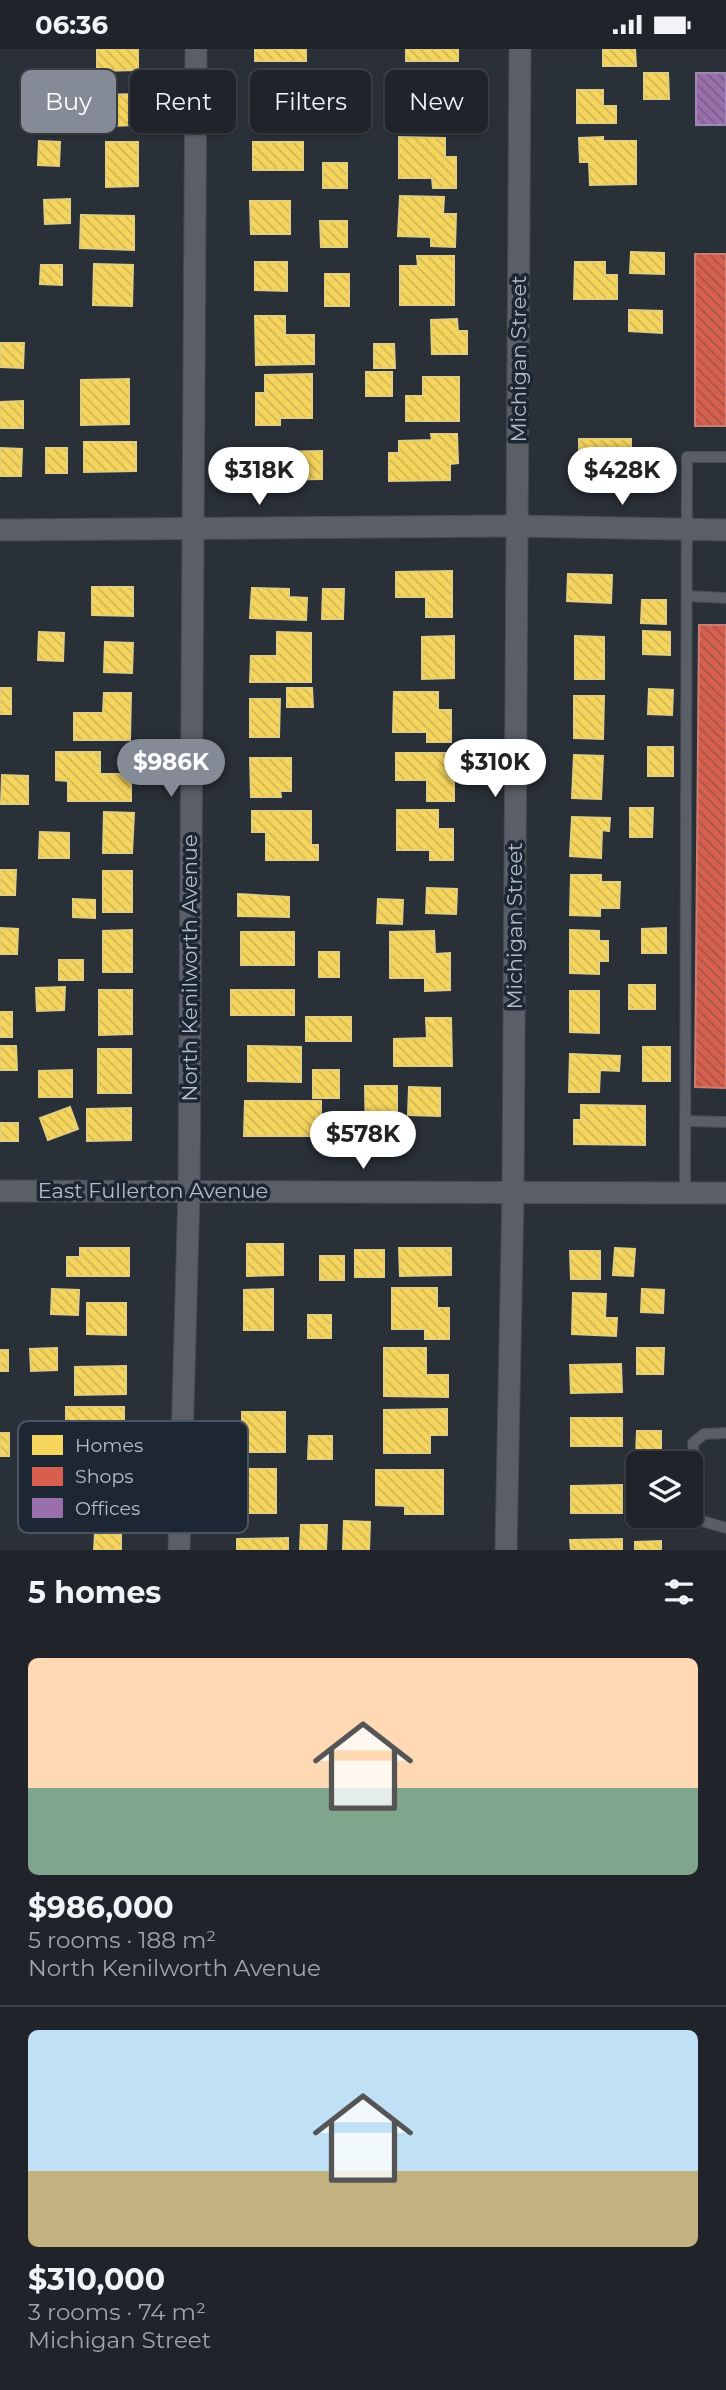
<!DOCTYPE html>
<meta charset="utf-8">
<style>
body{margin:0;font-family:Montserrat,sans-serif;background:#282c32;color:#f1f3f6;height:100vh;display:flex;flex-direction:column;font-size:26px;white-space:nowrap}
*{box-sizing:border-box;margin:0}
p{font-size:23px;color:#a2a4a8}
.icon{flex:none;width:38px;height:38px;fill:none;stroke:currentColor;stroke-width:2;stroke-linecap:round;stroke-linejoin:round}
.map{position:relative;height:1501px;overflow:hidden}
.panel{display:flex;flex-direction:column;background:#20242a;flex:1}
.panel>*{flex:none}
.hud{position:absolute;left:21px;top:21px;width:684px;height:63px;display:flex;gap:14px}
.fabs{position:absolute;left:626px;top:1402px;display:grid;gap:14px}
.fabs a{display:grid;place-items:center;width:77px;height:77px;border-radius:10px;background:#20242a;box-shadow:0 2px 5px #0004,0 0 0 2px #3d4147;font-size:35px}
.price{position:absolute;translate:-50% -60px;padding:0 16px;border-radius:24px;background:#fff;color:#222;font-size:23px;line-height:46px;filter:drop-shadow(0 2px 4px #0008)}
.price::after{content:'';position:absolute;left:50%;top:42px;width:21px;height:16px;margin-left:-10px;background:inherit;clip-path:polygon(0 0,100% 0,50% 100%)}
.price.selected{background:#848b96;color:#fff}
ul{padding:0;list-style:none}
li{display:grid;align-content:center;gap:14px;height:371px;padding:0 28px}
li+li{border-top:2px solid #3d4147}
li span{display:grid;place-items:center;height:217px;border-radius:10px;color:#555}
li>.icon{margin-inline-start:auto}
span .icon{width:126px;height:126px;fill:#fffc;stroke-width:1}
li b{font-size:30px}
h2{display:flex;justify-content:space-between;align-items:center;height:84px;padding:0 28px;font-size:30px}
.chip{padding:0 24px;border-radius:10px;background:#20242a;box-shadow:0 2px 5px #0004,0 0 0 2px #3d4147;font-size:24px;line-height:63px}
.chip.selected{background:#848b96;color:#fff}
.status{display:flex;justify-content:space-between;align-items:center;height:49px;padding:0 35px;background:#20242a;direction:ltr}
.status svg{height:19px;fill:currentColor}
.map>svg:first-child{display:block}
.homes{fill:url(#homes-back-hatch);stroke:#e2ce7d;stroke-width:2}
.shops{fill:url(#shops-back-hatch);stroke:#cc7c72;stroke-width:2}
.offices{fill:url(#offices-back-hatch);stroke:#a187b4;stroke-width:2}
.lines{fill:none;stroke-linecap:round;stroke-linejoin:round}
.lane-casing{stroke:#484c53;stroke-width:12}
.street-casing{stroke:#484c53;stroke-width:23}
.lane{stroke:#5a5e66;stroke-width:10}
.street{stroke:#5a5e66;stroke-width:21}
.labels{text-anchor:middle;stroke-width:7;stroke-linejoin:round;paint-order:stroke}
.street-label{font-size:21px;fill:#b4bcc9;stroke:#1d2633}
.key{fill:#1d2633;stroke:#4a5360;stroke-width:2}
.key-label{font-size:19px;fill:#b4bcc9}
</style>
<div class="status"><b>06:36</b><svg viewBox="0 0 49 12"><path d="M0 12V9h3v3zM5 12V6h3v6zM10 12V3h3v9zM15 12V0h3v12zM26 1h20v11H26zM47 4h2v5h-2z"/></svg></div>
<div class="map">
<svg width="726" height="1501" viewBox="0 0 726 1501">
<defs>
<pattern id="homes-back-hatch" width="6" height="6" patternUnits="userSpaceOnUse" patternTransform="scale(1.75)"><rect width="6" height="6" fill="#f6d55c"/><path d="M-1 5l2 2M0 0l6 6M5-1l2 2" fill="none" stroke="#d0b656"/></pattern>
<pattern id="shops-back-hatch" width="6" height="6" patternUnits="userSpaceOnUse" patternTransform="scale(1.75)"><rect width="6" height="6" fill="#d6604d"/><path d="M-1 5l2 2M0 0l6 6M5-1l2 2" fill="none" stroke="#a65448"/></pattern>
<pattern id="offices-back-hatch" width="6" height="6" patternUnits="userSpaceOnUse" patternTransform="scale(1.75)"><rect width="6" height="6" fill="#9970ab"/><path d="M-1 5l2 2M0 0l6 6M5-1l2 2" fill="none" stroke="#7b5f8a"/></pattern>
</defs>
<rect width="100%" height="100%" fill="#2a3038"/>
<g class="homes">
<path d="M97 0H138V21L97 22Z"/>
<rect x="255" y="0" width="51" height="12"/>
<rect x="406" y="0" width="52" height="12"/>
<path d="M603 0H635L636 17H603Z"/>
<path d="M644 24H668L669 50H644Z"/>
<path d="M431 29H456V60L441 59V79H399V39H431Z"/>
<rect x="66" y="30" width="22" height="22"/>
<rect x="255" y="37" width="34" height="43"/>
<path d="M577 41H603V57H616V74H577Z"/>
<path d="M136 45V76L110 77V63H100V46Z"/>
<path d="M399 88 445 89V108H456V139H433L432 129H399Z"/>
<path d="M603 88V92H636V135L590 136 589 113H580L579 89Z"/>
<path d="M39 92 60 93 59 117 38 116Z"/>
<path d="M106 93H138V137L106 138Z"/>
<rect x="253" y="93" width="50" height="28"/>
<rect x="323" y="114" width="24" height="25"/>
<path d="M400 147 444 148 443 165H456L455 198 431 197V188L398 187Z"/>
<path d="M70 150V174L45 175 44 151Z"/>
<path d="M250 152H290V185H251Z"/>
<path d="M81 166 134 167V201L80 199Z"/>
<path d="M320 172H347V198H321Z"/>
<path d="M631 203 664 204V225L630 224Z"/>
<path d="M417 207H454V256H400V217H418Z"/>
<path d="M255 213H287V242L255 241Z"/>
<path d="M575 213H605V226H617V250H574Z"/>
<path d="M94 215 133 216 132 257 93 256Z"/>
<path d="M41 216H62V236L40 235Z"/>
<rect x="325" y="225" width="24" height="32"/>
<path d="M629 261 662 262V284L629 282Z"/>
<path d="M255 267H285V286H314V315L256 316Z"/>
<path d="M457 270 458 282H467V305H432L431 271Z"/>
<path d="M1 294H24L23 319 0 318Z"/>
<path d="M374 295H394L395 319H374Z"/>
<rect x="366" y="323" width="26" height="24"/>
<path d="M312 325V369H280V376H256V344H265V326Z"/>
<path d="M423 328H459V372H406V347H423Z"/>
<path d="M129 330V375L81 376V331Z"/>
<path d="M23 352V379H0V353Z"/>
<path d="M431 385H457L458 414 450 415V431L389 432V404H399V392L432 391Z"/>
<rect x="579" y="390" width="52" height="30"/>
<path d="M84 393H136V422L84 423Z"/>
<path d="M0 399 22 400 21 427H0Z"/>
<rect x="46" y="399" width="21" height="25"/>
<path d="M322 402V430L271 431V403Z"/>
<path d="M452 522V568H426V548H396V523Z"/>
<path d="M568 525 612 526 611 554 567 552Z"/>
<path d="M92 538H133V567L92 566Z"/>
<path d="M252 539 289 540V548L307 549 306 571 250 569Z"/>
<path d="M323 540H344L343 570H322Z"/>
<path d="M642 551H666V575L641 574Z"/>
<path d="M643 582 670 583V606L643 605Z"/>
<path d="M39 583 64 584 63 612 38 611Z"/>
<path d="M277 583 311 584V633H250L251 607H277Z"/>
<path d="M454 587V629L422 630V588Z"/>
<path d="M575 587 604 588V630H575Z"/>
<path d="M105 593 133 594 132 624 104 623Z"/>
<rect x="0" y="639" width="11" height="26"/>
<path d="M287 639H312L313 658H287Z"/>
<path d="M649 640 673 641 672 666 648 665Z"/>
<path d="M394 643H438V661H451V693H427V683H393Z"/>
<path d="M104 644H131L130 691H74V664H103Z"/>
<path d="M574 647H604L603 690 574 689Z"/>
<path d="M250 650H280L279 688H250Z"/>
<rect x="648" y="698" width="25" height="29"/>
<path d="M56 703H100V725H131V752H68V732L56 731Z"/>
<path d="M396 704H454V752H427V731H396Z"/>
<path d="M574 706 603 707 601 750 572 749Z"/>
<path d="M250 709H291V742H280L281 748H251Z"/>
<path d="M2 726 28 727V755H1Z"/>
<path d="M630 759H653L652 788H630Z"/>
<path d="M397 761H438V780H453V811H430V801H397Z"/>
<path d="M252 762H311V796H318V811H266V783H252Z"/>
<path d="M104 763 134 764 132 804H103Z"/>
<path d="M572 768 610 769 609 782 602 781 601 809 570 807Z"/>
<path d="M40 783 69 784V809H39Z"/>
<path d="M0 821H16L15 846H0Z"/>
<rect x="103" y="822" width="29" height="41"/>
<path d="M571 826H601V833H620L619 859H600V867L570 866Z"/>
<path d="M427 839 457 840 456 865 426 864Z"/>
<path d="M238 845 289 848V868L238 867Z"/>
<path d="M73 850 95 851V869L73 868Z"/>
<path d="M378 850 403 851 402 875 377 874Z"/>
<path d="M0 879 18 880 17 905H0Z"/>
<path d="M666 879V904H642V880Z"/>
<path d="M132 881V923H103V882Z"/>
<path d="M570 881 599 882V892H608V912H599V925L570 924Z"/>
<path d="M434 882 435 905 450 904V941L425 942V929H390V883Z"/>
<rect x="241" y="883" width="53" height="33"/>
<rect x="319" y="903" width="20" height="25"/>
<rect x="59" y="911" width="24" height="20"/>
<rect x="629" y="936" width="26" height="24"/>
<path d="M65 938 64 961 37 962 36 939Z"/>
<path d="M99 941H132V985L99 986Z"/>
<rect x="231" y="941" width="63" height="25"/>
<path d="M570 942H599V984L570 983Z"/>
<rect x="0" y="963" width="12" height="25"/>
<rect x="306" y="968" width="45" height="24"/>
<path d="M426 969H451L452 1017H394V990L427 989Z"/>
<path d="M0 997H16L17 1021H0Z"/>
<path d="M248 997 301 998V1033L248 1032Z"/>
<rect x="643" y="998" width="27" height="34"/>
<rect x="98" y="1000" width="33" height="44"/>
<path d="M570 1005 620 1007 619 1022 600 1021 599 1043H569Z"/>
<path d="M72 1021V1048H39V1022Z"/>
<rect x="313" y="1021" width="26" height="28"/>
<path d="M365 1037H397V1092L366 1093Z"/>
<path d="M409 1038 440 1039V1067L408 1066Z"/>
<path d="M245 1052H321V1087H244Z"/>
<path d="M581 1056 645 1057V1096L574 1095V1071H581Z"/>
<path d="M70 1058 78 1080 48 1091 40 1069Z"/>
<path d="M131 1059V1091L87 1092V1060Z"/>
<rect x="1" y="1074" width="17" height="18"/>
<path d="M247 1195H283V1226L247 1227Z"/>
<path d="M80 1199H129V1227H67V1208H80Z"/>
<path d="M399 1199H451V1226L400 1227Z"/>
<path d="M615 1199 635 1200 633 1227 613 1226Z"/>
<rect x="355" y="1201" width="29" height="27"/>
<path d="M570 1202H600V1230H571Z"/>
<rect x="320" y="1207" width="24" height="24"/>
<path d="M392 1239H437V1259H449V1290H425V1280H392Z"/>
<path d="M52 1240 79 1241 78 1266 51 1265Z"/>
<path d="M273 1240V1281H244V1241Z"/>
<path d="M642 1240 664 1241 663 1264 641 1263Z"/>
<path d="M573 1244 606 1245 605 1269H617L616 1287 572 1285Z"/>
<path d="M87 1254H126V1286L87 1285Z"/>
<rect x="308" y="1266" width="23" height="23"/>
<path d="M57 1299V1321L31 1322 30 1300Z"/>
<path d="M384 1299H426V1326H448V1348L384 1347Z"/>
<path d="M637 1299H664L663 1325H637Z"/>
<rect x="0" y="1301" width="8" height="21"/>
<path d="M621 1315 622 1343 571 1344 570 1316Z"/>
<path d="M126 1317V1345L75 1346V1318Z"/>
<path d="M66 1358H124V1404H96V1386H66Z"/>
<path d="M447 1360V1386H430V1404H384V1361Z"/>
<rect x="242" y="1363" width="43" height="40"/>
<rect x="571" y="1369" width="51" height="28"/>
<path d="M637 1382H661V1408L636 1407Z"/>
<rect x="0" y="1384" width="9" height="23"/>
<path d="M309 1387H332V1410H308Z"/>
<rect x="633" y="1418" width="6" height="28"/>
<rect x="244" y="1420" width="32" height="44"/>
<path d="M376 1421H443V1465H405V1457L376 1456Z"/>
<path d="M622 1436V1464H571V1437Z"/>
<path d="M344 1472 370 1473 369 1501H343Z"/>
<path d="M301 1476H327L326 1501H300Z"/>
<path d="M95 1484 121 1485V1501H94Z"/>
<path d="M288 1489V1501H237V1490Z"/>
<path d="M622 1490V1501H571L570 1491Z"/>
<path d="M661 1492V1501H635V1493Z"/>
</g>
<g class="shops">
<rect x="695" y="205" width="31" height="172"/>
<path d="M699 576H726V1039L695 1038Z"/>
</g>
<rect class="offices" x="696" y="24" width="30" height="52"/>
<g class="lines">
<g class="lane-casing">
<g id="lane">
<path d="M687 547 726 549"/>
<path d="M687 1072 726 1073"/>
<path d="M685 1144 687 408H726"/>
<path d="M726 1384 704 1385 693 1394 695 1460 702 1472 726 1479"/>
</g>
</g>
<g class="street-casing">
<g id="street">
<path d="M0 481 518 477 726 481"/>
<path d="M0 1142 726 1144"/>
<path d="M179 1501 189 1142 196 0"/>
<path d="M506 1501 513 1144 520 0"/>
</g>
</g>
<use href="#lane" class="lane"/>
<use href="#street" class="street"/>
</g>
<g class="labels">
<g class="street-label">
<text transform="translate(519 310) rotate(-90)" y="7">Michigan Street</text>
<text transform="translate(515 877) rotate(-90)" y="7">Michigan Street</text>
<text transform="translate(190 919) rotate(-90)" y="7">North Kenilworth Avenue</text>
<text x="153" y="1149">East Fullerton Avenue</text>
</g>
</g>
<rect x="18" y="1372" width="230" height="112" rx="10" class="key"/>
<rect x="32" y="1386" width="31" height="20" fill="#f6d55c"/>
<rect x="32" y="1418" width="31" height="19" fill="#d6604d"/>
<rect x="32" y="1449" width="31" height="20" fill="#9970ab"/>
<g class="key-label">
<text x="75" y="1403">Homes</text>
<text x="75" y="1434">Shops</text>
<text x="75" y="1466">Offices</text>
</g>
</svg>
<div class="fabs">
<a><svg class="icon" aria-label="layers" viewBox="0 0 24 24"><path d="M12 4l9 5-9 5-9-5zM3 14l9 5 9-5"/></svg></a>
</div>
<b class="price" style="left:259px;top:458px">$318K</b>
<b class="price" style="left:622px;top:458px">$428K</b>
<b class="price selected" style="left:171px;top:750px">$986K</b>
<b class="price" style="left:495px;top:750px">$310K</b>
<b class="price" style="left:363px;top:1122px">$578K</b>
<div class="hud">
<a class="chip selected">Buy</a>
<a class="chip">Rent</a>
<a class="chip">Filters</a>
<a class="chip">New</a>
</div>
</div>
<section class="panel">
<h2>5 homes<svg class="icon" aria-label="filters" viewBox="0 0 24 24"><path d="M4 7h16M4 17h16"/><circle cx="9" cy="7" r="2"/><circle cx="15" cy="17" r="2"/></svg></h2>
<ul>
<li><span style="background:linear-gradient(#ffd9b3 60%,#7fa58c 0)"><svg class="icon" aria-label="home" viewBox="0 0 24 24"><path d="M3 11l9-7 9 7M6 9v11h12V9"/></svg></span><div><b>$986,000</b><p>5 rooms · 188 m²</p><p>North Kenilworth Avenue</p></div></li>
<li><span style="background:linear-gradient(#bfe0f5 65%,#c2b280 0)"><svg class="icon" aria-label="home" viewBox="0 0 24 24"><path d="M3 11l9-7 9 7M6 9v11h12V9"/></svg></span><div><b>$310,000</b><p>3 rooms · 74 m²</p><p>Michigan Street</p></div></li>
</ul>
</section>
